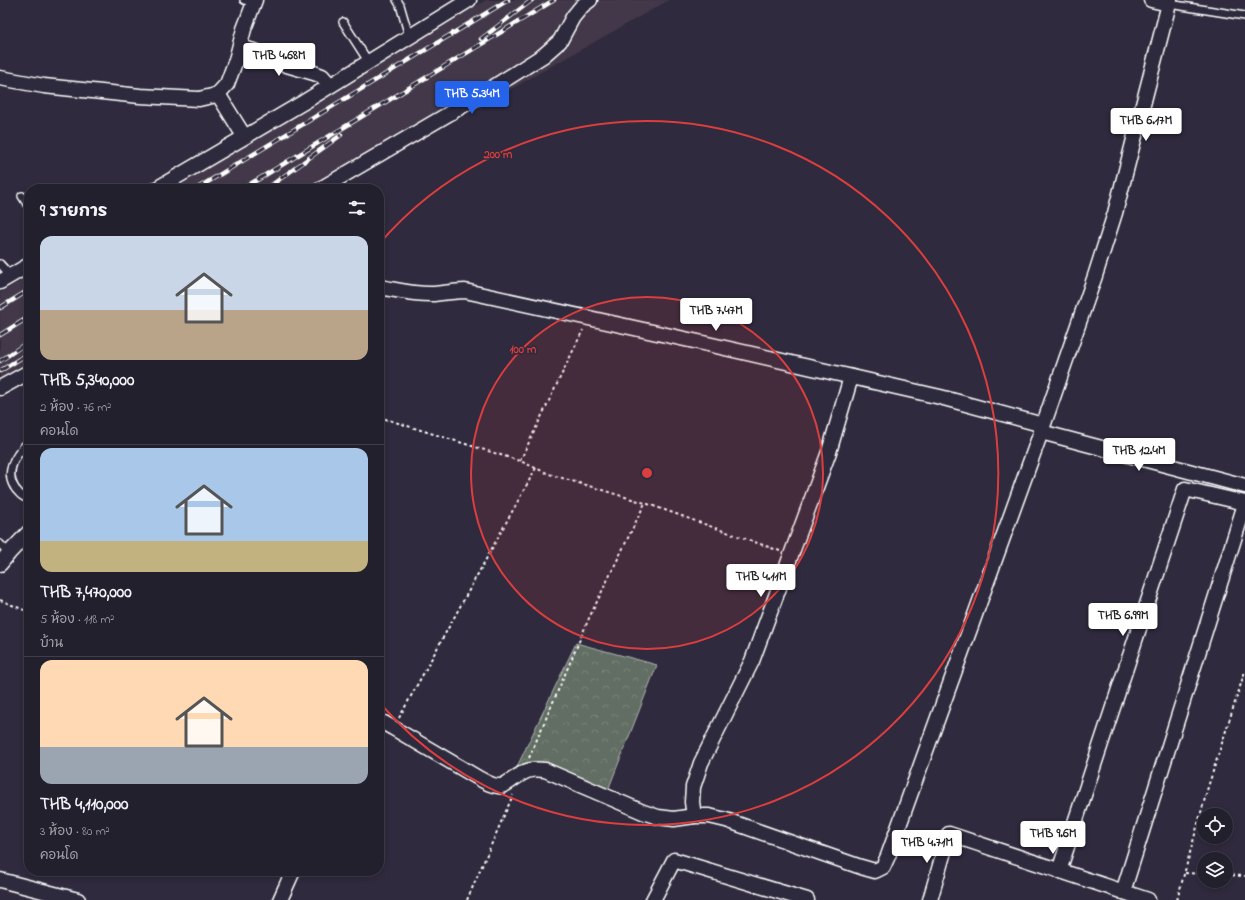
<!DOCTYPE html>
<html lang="th">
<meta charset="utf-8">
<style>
body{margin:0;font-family:"Indie Flower","Playpen Sans Thai",sans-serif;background:#2f2d3a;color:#f1f3f6;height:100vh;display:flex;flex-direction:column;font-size:15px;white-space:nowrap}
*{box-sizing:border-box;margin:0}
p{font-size:13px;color:#a3a3aa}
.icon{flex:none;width:22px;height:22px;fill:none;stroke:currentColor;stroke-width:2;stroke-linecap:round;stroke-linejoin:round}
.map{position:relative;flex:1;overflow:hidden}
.drawer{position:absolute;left:24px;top:184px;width:360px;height:692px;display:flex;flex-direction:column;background:#23202e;border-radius:16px;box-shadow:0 2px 6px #0003,0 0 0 1px #403e4a}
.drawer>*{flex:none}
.tools{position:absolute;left:1197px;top:808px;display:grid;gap:8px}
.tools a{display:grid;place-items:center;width:36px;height:36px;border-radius:50%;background:#23202e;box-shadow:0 2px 6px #0003,0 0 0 1px #403e4a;font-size:20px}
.price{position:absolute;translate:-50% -34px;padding:0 9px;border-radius:4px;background:#fff;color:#222;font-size:13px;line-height:26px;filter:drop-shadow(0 1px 2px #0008)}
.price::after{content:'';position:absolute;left:50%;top:24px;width:12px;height:9px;margin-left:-6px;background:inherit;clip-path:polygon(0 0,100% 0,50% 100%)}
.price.on{background:#2563eb;color:#fff}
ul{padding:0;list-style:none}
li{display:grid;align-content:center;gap:8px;height:212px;padding:0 16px}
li+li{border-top:1px solid #403e4a}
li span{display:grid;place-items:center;height:124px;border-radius:12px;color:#555}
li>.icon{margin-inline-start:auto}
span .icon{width:72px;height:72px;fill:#fffc;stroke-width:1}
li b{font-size:17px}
h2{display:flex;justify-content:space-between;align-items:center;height:48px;padding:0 16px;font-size:17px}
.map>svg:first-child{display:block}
.built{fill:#433948}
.forest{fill:url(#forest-crowns);stroke:#b0b6b1}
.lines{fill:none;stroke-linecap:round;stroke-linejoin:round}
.service-casing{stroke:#fff;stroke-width:10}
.minor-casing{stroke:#fff;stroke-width:17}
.path{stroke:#fff;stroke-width:2;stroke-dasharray:3 3;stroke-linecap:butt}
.service{stroke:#2f2a3d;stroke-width:7}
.minor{stroke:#2f2a3d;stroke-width:14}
.rail-casing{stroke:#fff;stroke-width:4.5}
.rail{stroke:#2f2a3d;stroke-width:3;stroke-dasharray:9;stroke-linecap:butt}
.ring{fill:none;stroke:#da3e3e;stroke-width:2}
.centre{fill:#da3e3e;stroke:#2f2a3d;stroke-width:2}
.ring-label{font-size:12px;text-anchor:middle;font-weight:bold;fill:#da3e3e;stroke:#2f2a3d;stroke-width:3;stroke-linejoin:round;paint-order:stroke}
</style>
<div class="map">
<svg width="1245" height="900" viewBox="0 0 1245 900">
<defs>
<pattern id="forest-crowns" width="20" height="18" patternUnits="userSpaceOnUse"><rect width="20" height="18" fill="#626e63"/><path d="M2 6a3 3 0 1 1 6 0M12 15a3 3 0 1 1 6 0" fill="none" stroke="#7a847a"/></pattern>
</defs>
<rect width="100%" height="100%" fill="#2f2a3d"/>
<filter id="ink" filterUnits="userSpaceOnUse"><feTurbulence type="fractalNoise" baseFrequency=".025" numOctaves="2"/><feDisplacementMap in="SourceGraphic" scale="8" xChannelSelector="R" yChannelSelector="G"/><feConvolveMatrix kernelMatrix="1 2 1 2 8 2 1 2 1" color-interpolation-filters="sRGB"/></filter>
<g filter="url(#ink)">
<g class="built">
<path d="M486 0H669L333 189H174Z"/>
<path d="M29 276V364L0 381V293Z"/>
</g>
<path class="forest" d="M576 643 657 665 608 790 545 763 515 771Z"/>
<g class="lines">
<g class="service-casing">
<g id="service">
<path d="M244 0 255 2"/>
<path d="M397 0 400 5 409 36"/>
<path d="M1169 4 1245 16"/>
<path d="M343 22 368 61"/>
<path d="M22 196 29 207"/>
<path d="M0 264 11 276"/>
<path d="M29 441C15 455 1 475 19 493 21 496 26 498 29 500"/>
<path d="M0 544 9 553"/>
</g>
</g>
<g class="minor-casing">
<g id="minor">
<path d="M1151 0 1169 4"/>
<path d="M240 47 257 52 280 63 314 73 322 76 330 85"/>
<path d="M0 78 44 86 140 96 199 99 212 96 218 94 227 84 236 60 244 29 255 0"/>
<path d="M218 94 244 136"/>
<path d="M156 189 304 102 469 0"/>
<path d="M320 189 481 95 544 55 560 41 573 17 582 6 590 0"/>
<path d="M0 282 29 265"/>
<path d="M379 287C397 290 416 295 434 294 445 293 454 291 465 291L703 343 940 397 1043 425"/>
<path d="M0 388 29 372"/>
<path d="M1041 432 1245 486"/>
<path d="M0 564 9 553 29 532"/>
<path d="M379 723H384L393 728 480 779C486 782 494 787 501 786 505 785 509 782 512 780 525 771 529 768 545 770L643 812 658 817 674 819 694 816H709L726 820 861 867 875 871 883 867 888 856 1041 432 1095 276 1115 213 1170 0"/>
<path d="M694 816 692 802 693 787 701 763 752 661 829 452 851 377"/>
<path d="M1059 871 1185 489 1245 503"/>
<path d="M0 880 78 900"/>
<path d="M1123 892 1245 504"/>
<path d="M280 900 293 871"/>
<path d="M653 900 674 860 807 900"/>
<path d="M930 900 949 834 1148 900"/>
</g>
</g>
<g class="path">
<path d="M379 417 520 461 549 474 645 503 780 551"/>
<path d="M520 461 583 330"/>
<path d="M0 600 29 612"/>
<path d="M399 718 536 468"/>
<path d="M529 758 590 616 645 503"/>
<path d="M1185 873 1204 874"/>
<path d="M1226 875 1245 876"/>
<path d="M467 900 513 795"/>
<path d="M1177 900 1208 787 1245 671"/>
</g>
<use href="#service" class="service"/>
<use href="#minor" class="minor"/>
<g class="rail-casing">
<g id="rail">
<path d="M481 39 532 0"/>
<path d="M196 189 508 0"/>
<path d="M242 189 554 0"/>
<path d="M266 189 341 135"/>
<path d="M0 308 29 290"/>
<path d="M0 335 29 317"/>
<path d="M0 361 29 341"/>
<path d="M0 371 29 353"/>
</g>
</g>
<use href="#rail" class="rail"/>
</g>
</g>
<circle cx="647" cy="473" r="176" fill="#da3e3e" fill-opacity=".12"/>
<g class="ring">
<circle cx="647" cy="473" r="176"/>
<path d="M379 244A352 352 0 1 1 379 702"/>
</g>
<circle cx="647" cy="473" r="6" class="centre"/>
<g class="ring-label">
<text x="498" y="158">200 m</text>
<text x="523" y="353">100 m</text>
</g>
</svg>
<div class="tools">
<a><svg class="icon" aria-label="locate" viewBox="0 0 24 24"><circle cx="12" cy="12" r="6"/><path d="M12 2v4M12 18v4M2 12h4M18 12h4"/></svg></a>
<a><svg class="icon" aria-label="layers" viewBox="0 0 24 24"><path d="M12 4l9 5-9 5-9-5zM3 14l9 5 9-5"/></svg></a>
</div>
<b class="price" style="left:279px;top:77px">THB 4.68M</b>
<b class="price on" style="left:472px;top:115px">THB 5.34M</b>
<b class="price" style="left:1146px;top:142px">THB 6.17M</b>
<b class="price" style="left:716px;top:332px">THB 7.47M</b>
<b class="price" style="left:1139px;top:472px">THB 12.4M</b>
<b class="price" style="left:761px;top:598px">THB 4.11M</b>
<b class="price" style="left:1123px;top:637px">THB 6.99M</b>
<b class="price" style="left:1053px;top:855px">THB 9.6M</b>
<b class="price" style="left:927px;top:864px">THB 4.71M</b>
<section class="drawer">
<h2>9 รายการ<svg class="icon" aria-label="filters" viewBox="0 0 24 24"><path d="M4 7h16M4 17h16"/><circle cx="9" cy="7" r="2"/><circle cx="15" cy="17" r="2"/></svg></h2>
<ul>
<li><span style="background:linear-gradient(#c9d6e8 60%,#b9a48a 0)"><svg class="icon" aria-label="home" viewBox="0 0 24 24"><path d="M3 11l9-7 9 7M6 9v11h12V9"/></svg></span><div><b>THB 5,340,000</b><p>2 ห้อง · 76 m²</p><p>คอนโด</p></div></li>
<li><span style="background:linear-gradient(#a9c7e8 75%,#c2b280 0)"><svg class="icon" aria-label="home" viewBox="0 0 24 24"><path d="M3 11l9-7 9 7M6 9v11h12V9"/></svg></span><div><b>THB 7,470,000</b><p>5 ห้อง · 118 m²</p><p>บ้าน</p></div></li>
<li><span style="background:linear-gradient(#ffd9b3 70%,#9aa5b1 0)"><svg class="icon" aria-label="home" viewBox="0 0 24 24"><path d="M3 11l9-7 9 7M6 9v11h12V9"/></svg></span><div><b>THB 4,110,000</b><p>3 ห้อง · 80 m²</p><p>คอนโด</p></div></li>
</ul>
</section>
</div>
